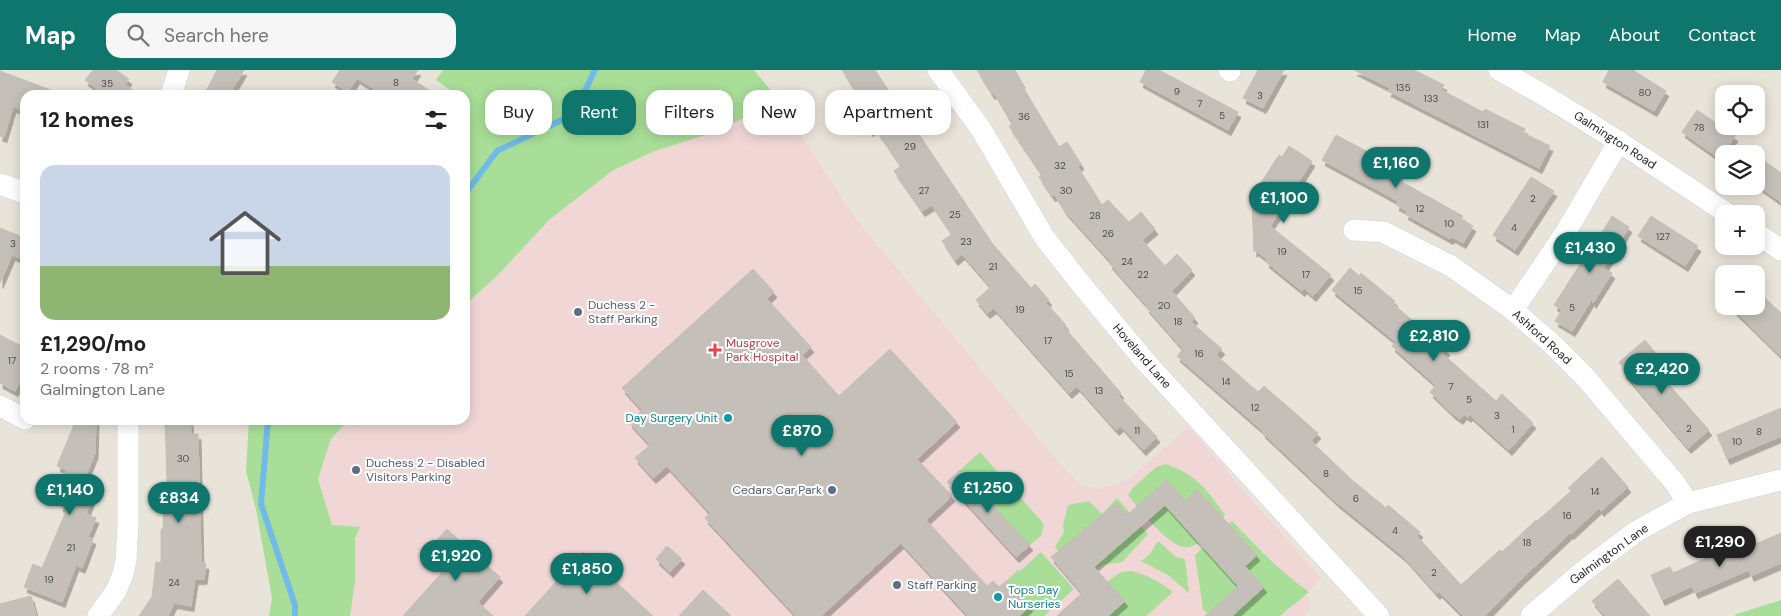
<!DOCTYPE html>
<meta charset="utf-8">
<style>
body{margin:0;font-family:"DM Sans",sans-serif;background:#f6f6f6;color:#202124;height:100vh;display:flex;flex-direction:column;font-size:19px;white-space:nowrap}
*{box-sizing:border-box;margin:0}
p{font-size:16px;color:#757577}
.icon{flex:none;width:28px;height:28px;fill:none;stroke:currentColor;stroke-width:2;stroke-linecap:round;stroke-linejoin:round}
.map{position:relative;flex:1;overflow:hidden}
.panel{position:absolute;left:20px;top:20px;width:450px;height:335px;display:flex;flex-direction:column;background:#fff;border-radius:15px;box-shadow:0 2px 12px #0003}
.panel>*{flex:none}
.banner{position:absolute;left:485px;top:20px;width:475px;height:45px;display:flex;gap:10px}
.tools{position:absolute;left:1715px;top:15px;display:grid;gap:10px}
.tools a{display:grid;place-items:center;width:50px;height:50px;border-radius:10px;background:#fff;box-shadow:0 2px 12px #0003;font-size:25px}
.price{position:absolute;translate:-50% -42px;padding:0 11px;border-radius:18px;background:#0f766e;color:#fff;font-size:16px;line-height:32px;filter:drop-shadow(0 1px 2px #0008)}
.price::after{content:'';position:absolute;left:50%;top:30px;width:15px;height:11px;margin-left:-8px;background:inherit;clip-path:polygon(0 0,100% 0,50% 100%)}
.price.active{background:#222;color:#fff}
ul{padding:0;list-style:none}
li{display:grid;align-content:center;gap:10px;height:265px;padding:0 20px}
li span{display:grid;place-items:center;height:155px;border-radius:15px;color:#555}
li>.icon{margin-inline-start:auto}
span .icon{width:90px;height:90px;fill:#fffc;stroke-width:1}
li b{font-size:21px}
h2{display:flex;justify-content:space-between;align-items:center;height:60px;padding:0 20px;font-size:21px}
.chip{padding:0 18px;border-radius:15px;background:#fff;box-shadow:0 2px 12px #0003;font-size:18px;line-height:45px}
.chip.active{background:#0f766e;color:#fff}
header{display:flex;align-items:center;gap:30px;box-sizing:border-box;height:70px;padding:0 25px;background:#0f766e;color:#fff}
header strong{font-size:24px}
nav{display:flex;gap:28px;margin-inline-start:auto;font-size:18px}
.search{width:350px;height:45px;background:#f6f6f6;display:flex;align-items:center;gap:12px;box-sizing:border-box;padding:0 18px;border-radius:15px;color:#757577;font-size:19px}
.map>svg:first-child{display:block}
.medical{fill:#f0d7d6}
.green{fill:#a8de97}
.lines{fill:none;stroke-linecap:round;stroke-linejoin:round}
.stream{stroke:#70bbe7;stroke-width:6}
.building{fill:#c4c0b9;stroke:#c4c0b3;filter:url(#shadow)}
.street-casing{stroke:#ced0e0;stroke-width:22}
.street{stroke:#fff;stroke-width:21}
.service-dot{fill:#5c6f8a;stroke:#fff;stroke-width:2}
.health-dot{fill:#e0444e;stroke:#fff;stroke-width:2}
.culture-dot{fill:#0f9aa8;stroke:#fff;stroke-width:2}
.labels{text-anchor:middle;stroke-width:4;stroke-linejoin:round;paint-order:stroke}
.number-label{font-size:10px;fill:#4e4d4c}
.street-label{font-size:12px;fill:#272727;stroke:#fff}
.service-label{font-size:12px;fill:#4e5e75;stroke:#fff;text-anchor:start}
.health-label{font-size:12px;fill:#be3a42;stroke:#fff;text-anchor:start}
.culture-label{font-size:12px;fill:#0d838f;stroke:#fff;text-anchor:end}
</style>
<header>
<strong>Map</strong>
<div class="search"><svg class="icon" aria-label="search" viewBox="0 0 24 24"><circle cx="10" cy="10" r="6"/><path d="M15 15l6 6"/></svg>Search here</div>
<nav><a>Home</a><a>Map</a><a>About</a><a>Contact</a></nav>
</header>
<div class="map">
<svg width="1781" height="546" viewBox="0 0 1781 546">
<defs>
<filter id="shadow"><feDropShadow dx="3" dy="5.5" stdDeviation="0" flood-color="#0004"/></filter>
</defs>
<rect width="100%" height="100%" fill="#e9e4d9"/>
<path class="medical" d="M780 32 852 144 1059 393 1082 416 1099 419 1129 409 1188 357 1321 508 1307 524 1312 538 1303 546H350L355 512V468L360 457 332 456 318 409 331 369 349 350H465V235L499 204 549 150 612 101 652 82 708 64Z"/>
<g class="green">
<path d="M443 0H754L780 32 708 64 652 82 612 101 549 150 499 204 465 235V38L468 33 465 31V25H457L436 10Z"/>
<path d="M249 350H349L331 369 318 409 332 455 360 457 355 468V512L350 546H269L272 528 256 439 246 401Z"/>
<path d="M980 382 1044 454 1041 466 1030 475 960 400Z"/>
<path d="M1166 394C1196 405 1207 419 1225 445 1217 455 1207 470 1195 475 1192 476 1187 478 1184 477 1168 475 1138 439 1128 425L1133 418 1156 397Z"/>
<path d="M1117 428 1148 464 1122 492 1102 495 1085 510 1055 477 1064 462 1063 455 1068 435 1089 431 1102 444Z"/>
<path d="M1232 451C1258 478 1278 500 1309 522L1280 546H1210L1203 539 1195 485Z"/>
<path d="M1158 471 1176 487 1185 489 1189 523 1168 505 1141 491 1150 484Z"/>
<path d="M1041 482 1074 519 1044 546H1019L1030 536 1006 511 1018 500 1020 501Z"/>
<path d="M1132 501C1148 505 1160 512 1173 522L1146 546H1111L1109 545 1125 531 1115 520 1102 515 1121 502Z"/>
<path d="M1781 530V546H1734L1737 544Z"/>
</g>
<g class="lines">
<g class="stream">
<path d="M465 124 497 81 574 44 595 0"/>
<path d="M268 350 261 434 295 535V546"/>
</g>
</g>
<g class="building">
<path d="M93 0H116L129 9 125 15 140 25H105L85 10Z"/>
<path d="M217 0H244L229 25H204Z"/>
<path d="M340 0H418L412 9 436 25H383L357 8 348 22 332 12Z"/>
<path d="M842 0H875L895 30 894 32 912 58 914 57 992 173 1031 218 1035 214 1049 230 1046 233 1066 255 1064 257 1121 323 1118 325 1157 367 1143 380 1121 356 1116 360 1077 316 1069 323 994 238 987 243 976 230 991 217 962 184 955 190 942 171 952 164 932 135 922 141 894 101 901 96 875 58 870 61 861 47 869 42Z"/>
<path d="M977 0H1015L1022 13 1021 14 1059 77 1067 72 1081 94 1078 97 1102 135 1108 130 1129 152 1141 142 1155 159 1142 170 1165 196 1177 184 1192 200 1172 221 1195 248 1191 252 1222 279 1216 285 1258 322 1264 316 1318 363 1311 371 1352 410 1386 438 1388 435 1420 462 1417 466 1461 515 1492 487 1500 480 1502 482 1536 450 1537 451 1571 421 1568 418 1602 387 1628 417 1601 441 1599 438 1571 464 1570 463 1516 514 1485 546H1463L1439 522 1437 524 1404 487 1335 431 1262 362 1263 361 1177 286 1183 279 1146 237 1147 236 1109 193 1111 192 1064 140 1055 125 1052 126 1039 107 1042 105 1009 56 1012 54 994 23 992 24Z"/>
<path d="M1146 0H1159L1238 42 1228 60 1140 12Z"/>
<path d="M1258 0H1284L1263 38 1243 28Z"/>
<path d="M1354 0H1414L1444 15 1441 20 1451 25 1483 42 1485 39 1525 59 1523 63 1550 76 1539 98 1388 21 1390 18Z"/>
<path d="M1609 0H1633L1666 21 1654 41 1603 12Z"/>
<path d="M0 1 56 22V25H25V41L13 37 4 67 0 66Z"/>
<path d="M1697 40 1735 66 1719 88 1682 62Z"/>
<path d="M1336 65 1383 90 1382 93 1392 99 1390 103 1403 110 1402 112 1463 146 1461 149 1473 156 1463 173 1452 167 1450 169 1405 144 1407 141 1396 135 1398 131 1322 90Z"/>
<path d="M1289 76 1312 91 1270 156 1331 205 1313 226 1304 218 1302 221 1266 192 1267 189 1255 180 1254 182 1252 132 1257 124 1255 122 1279 85 1282 87Z"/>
<path d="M1756 85 1781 103V132L1756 114Z"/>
<path d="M1531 107 1554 121 1515 180 1493 165Z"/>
<path d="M1612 146 1629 157 1604 198 1612 203 1593 233 1592 229 1572 261 1555 251 1562 240 1554 235 1588 182 1583 179 1594 162 1600 166Z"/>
<path d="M1651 146 1698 176 1685 196 1638 166Z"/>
<path d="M0 158 25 168V190L12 185 0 213Z"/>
<path d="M1350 198 1359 206 1361 203 1395 231 1392 233 1447 280 1443 284 1496 331 1502 324 1533 353 1509 380 1470 345 1468 347 1464 344 1460 349 1453 344 1430 322 1436 315 1392 276 1396 272 1332 220Z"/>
<path d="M753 199 774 222 767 229 811 277 802 285 839 326 890 279 957 352 917 389 952 426 926 450 987 516 993 511 999 517 1006 511 1030 536 1019 546H968L901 473 821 546H796L705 448 710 443 667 396 653 408 635 388 650 375 629 352 642 340 622 318Z"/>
<path d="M1756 220 1781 243V286L1730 236H1756Z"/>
<path d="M0 265 25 278V302L15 321 0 313Z"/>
<path d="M1645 270 1657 285 1649 292 1709 360 1688 378 1623 302 1625 300 1619 292Z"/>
<path d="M1781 338V366L1727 389 1717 365Z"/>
<path d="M76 350H96L95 383 83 413 96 418 86 444 96 448 88 467 93 469 82 498 76 495 62 532 24 517 33 494 42 498 67 439 60 436 62 431 55 428 67 400 57 396Z"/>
<path d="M165 350H190L191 364H198L201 493 206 494 204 509H195L191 536 174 533 168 546H139L152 527 156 492 161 493V459H163L164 440H168Z"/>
<path d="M960 400 1030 475 1016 487 947 412Z"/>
<path d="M1166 410 1185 430 1197 419 1257 485 1245 496 1264 517 1232 546H1205L1238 516 1165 435 1094 497 1125 531 1108 546H1057L1082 523 1051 487 1116 433 1127 445Z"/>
<path d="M447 459 500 507 478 532 493 546H403L446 498 427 481Z"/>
<path d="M1781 463V493L1751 506 1749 500 1695 523 1692 516 1662 530 1651 505 1670 497 1673 503 1734 476 1737 482Z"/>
<path d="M667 476 682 489 670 502 656 489Z"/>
<path d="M583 482 606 503 653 546H525Z"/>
<path d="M1618 509 1650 546H1605L1592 531Z"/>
<path d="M703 520 731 546H679Z"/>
<path d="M31 526 36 546H0V534Z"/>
</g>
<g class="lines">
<g class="street-casing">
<g id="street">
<path d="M938 0 981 59 1044 167 1081 214 1144 290 1379 546"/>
<path d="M1229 0 1230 1"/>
<path d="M1499 0C1578 43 1653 94 1728 144"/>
<path d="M171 25 179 0"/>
<path d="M0 114 25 123"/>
<path d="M1354 160 1383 162 1451 196 1513 240 1551 273 1585 307 1675 413 1688 433"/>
<path d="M1756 163 1781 180"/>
<path d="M1513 240 1564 165 1619 71"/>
<path d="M0 336 25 349"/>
<path d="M98 546 116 521 123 504 126 490 128 455V350"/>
<path d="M1531 546 1581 503 1637 461 1688 433 1781 410"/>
</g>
</g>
<use href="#street" class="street"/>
</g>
<g class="service-dot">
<circle cx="578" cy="242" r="5"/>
<circle cx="356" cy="400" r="5"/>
<circle cx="832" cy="420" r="5"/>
<circle cx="897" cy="515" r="5"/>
</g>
<path class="health-dot" d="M712.5 272.5h5v5h5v5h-5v5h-5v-5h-5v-5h5z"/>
<g class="culture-dot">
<circle cx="728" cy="348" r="5"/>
<circle cx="998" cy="527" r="5"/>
</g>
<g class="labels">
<g class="number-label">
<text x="396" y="16">8</text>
<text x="107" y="17">35</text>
<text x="1403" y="21">135</text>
<text x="1177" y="25">9</text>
<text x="1645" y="26">80</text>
<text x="1260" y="29">3</text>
<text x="1431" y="32">133</text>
<text x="1200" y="37">7</text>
<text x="1222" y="49">5</text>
<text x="1024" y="50">36</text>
<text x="1483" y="58">131</text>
<text x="1699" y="61">78</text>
<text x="910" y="80">29</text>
<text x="1060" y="99">32</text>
<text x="924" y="124">27</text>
<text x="1066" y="124">30</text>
<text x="1533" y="132">2</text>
<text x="1420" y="142">12</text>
<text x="955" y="148">25</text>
<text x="1095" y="149">28</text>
<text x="1449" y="157">10</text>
<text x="1514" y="161">4</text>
<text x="1108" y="167">26</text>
<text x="1663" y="170">127</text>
<text x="966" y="175">23</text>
<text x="13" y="177">3</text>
<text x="1282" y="185">19</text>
<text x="1127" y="195">24</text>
<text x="993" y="200">21</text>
<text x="1143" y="208">22</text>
<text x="1306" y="208">17</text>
<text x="1358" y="224">15</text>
<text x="1164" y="239">20</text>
<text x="1572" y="241">5</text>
<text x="1020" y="243">19</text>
<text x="1178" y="255">18</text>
<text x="1048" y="274">17</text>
<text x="1199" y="287">16</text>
<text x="12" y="294">17</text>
<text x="1069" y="307">15</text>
<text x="1226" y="315">14</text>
<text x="1451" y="320">7</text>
<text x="1099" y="324">13</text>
<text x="1469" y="333">5</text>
<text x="1255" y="341">12</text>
<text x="1497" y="349">3</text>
<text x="1689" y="362">2</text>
<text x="1513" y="363">1</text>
<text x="1137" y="364">11</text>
<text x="1759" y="365">8</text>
<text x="1737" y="375">10</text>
<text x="183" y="392">30</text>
<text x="1326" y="407">8</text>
<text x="1595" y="425">14</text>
<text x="1356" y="432">6</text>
<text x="1567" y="449">16</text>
<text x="1395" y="464">4</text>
<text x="1527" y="476">18</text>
<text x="71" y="481">21</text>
<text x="1434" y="506">2</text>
<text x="49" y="513">19</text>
<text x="174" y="516">24</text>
</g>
<g class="street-label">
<text transform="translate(1615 70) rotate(33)" y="4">Galmington Road</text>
<text transform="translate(1542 267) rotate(42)" y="4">Ashford Road</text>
<text transform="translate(1142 286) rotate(49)" y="4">Hoveland Lane</text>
<text transform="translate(1609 484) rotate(-36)" y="4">Galmington Lane</text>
</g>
<g class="service-label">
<text x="588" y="239">Duchess 2 -<tspan x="588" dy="14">Staff Parking</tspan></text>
<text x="366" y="397">Duchess 2 - Disabled<tspan x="366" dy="14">Visitors Parking</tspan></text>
<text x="822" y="424" text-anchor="end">Cedars Car Park</text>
<text x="907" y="519">Staff Parking</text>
</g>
<g class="health-label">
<text x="726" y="277">Musgrove<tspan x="726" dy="14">Park Hospital</tspan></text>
</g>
<g class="culture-label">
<text x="718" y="352">Day Surgery Unit</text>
<text x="1008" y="524" text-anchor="start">Tops Day<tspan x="1008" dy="14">Nurseries</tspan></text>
</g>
</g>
</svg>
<div class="tools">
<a><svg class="icon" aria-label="locate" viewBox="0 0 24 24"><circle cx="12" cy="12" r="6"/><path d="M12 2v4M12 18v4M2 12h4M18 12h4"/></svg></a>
<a><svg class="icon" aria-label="layers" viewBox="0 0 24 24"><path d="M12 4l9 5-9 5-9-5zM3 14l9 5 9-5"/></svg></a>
<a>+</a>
<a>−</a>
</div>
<b class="price" style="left:1396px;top:119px">£1,160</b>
<b class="price" style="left:1284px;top:154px">£1,100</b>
<b class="price" style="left:1590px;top:204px">£1,430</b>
<b class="price" style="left:1434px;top:292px">£2,810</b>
<b class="price" style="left:1662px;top:325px">£2,420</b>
<b class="price" style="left:802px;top:387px">£870</b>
<b class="price" style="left:988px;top:444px">£1,250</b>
<b class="price" style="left:70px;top:446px">£1,140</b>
<b class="price" style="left:179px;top:454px">£834</b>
<b class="price active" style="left:1720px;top:498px">£1,290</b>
<b class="price" style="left:456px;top:512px">£1,920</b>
<b class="price" style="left:587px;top:525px">£1,850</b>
<div class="banner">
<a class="chip">Buy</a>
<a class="chip active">Rent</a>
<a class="chip">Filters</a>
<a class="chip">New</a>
<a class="chip">Apartment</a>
</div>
<section class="panel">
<h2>12 homes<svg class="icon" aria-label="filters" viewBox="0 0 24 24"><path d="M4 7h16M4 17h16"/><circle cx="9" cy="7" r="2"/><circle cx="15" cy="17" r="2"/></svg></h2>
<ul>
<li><span style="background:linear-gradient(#c9d6e8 65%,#8fb573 0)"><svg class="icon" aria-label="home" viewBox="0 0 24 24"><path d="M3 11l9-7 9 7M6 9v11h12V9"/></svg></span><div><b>£1,290/mo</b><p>2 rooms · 78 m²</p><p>Galmington Lane</p></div></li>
</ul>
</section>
</div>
